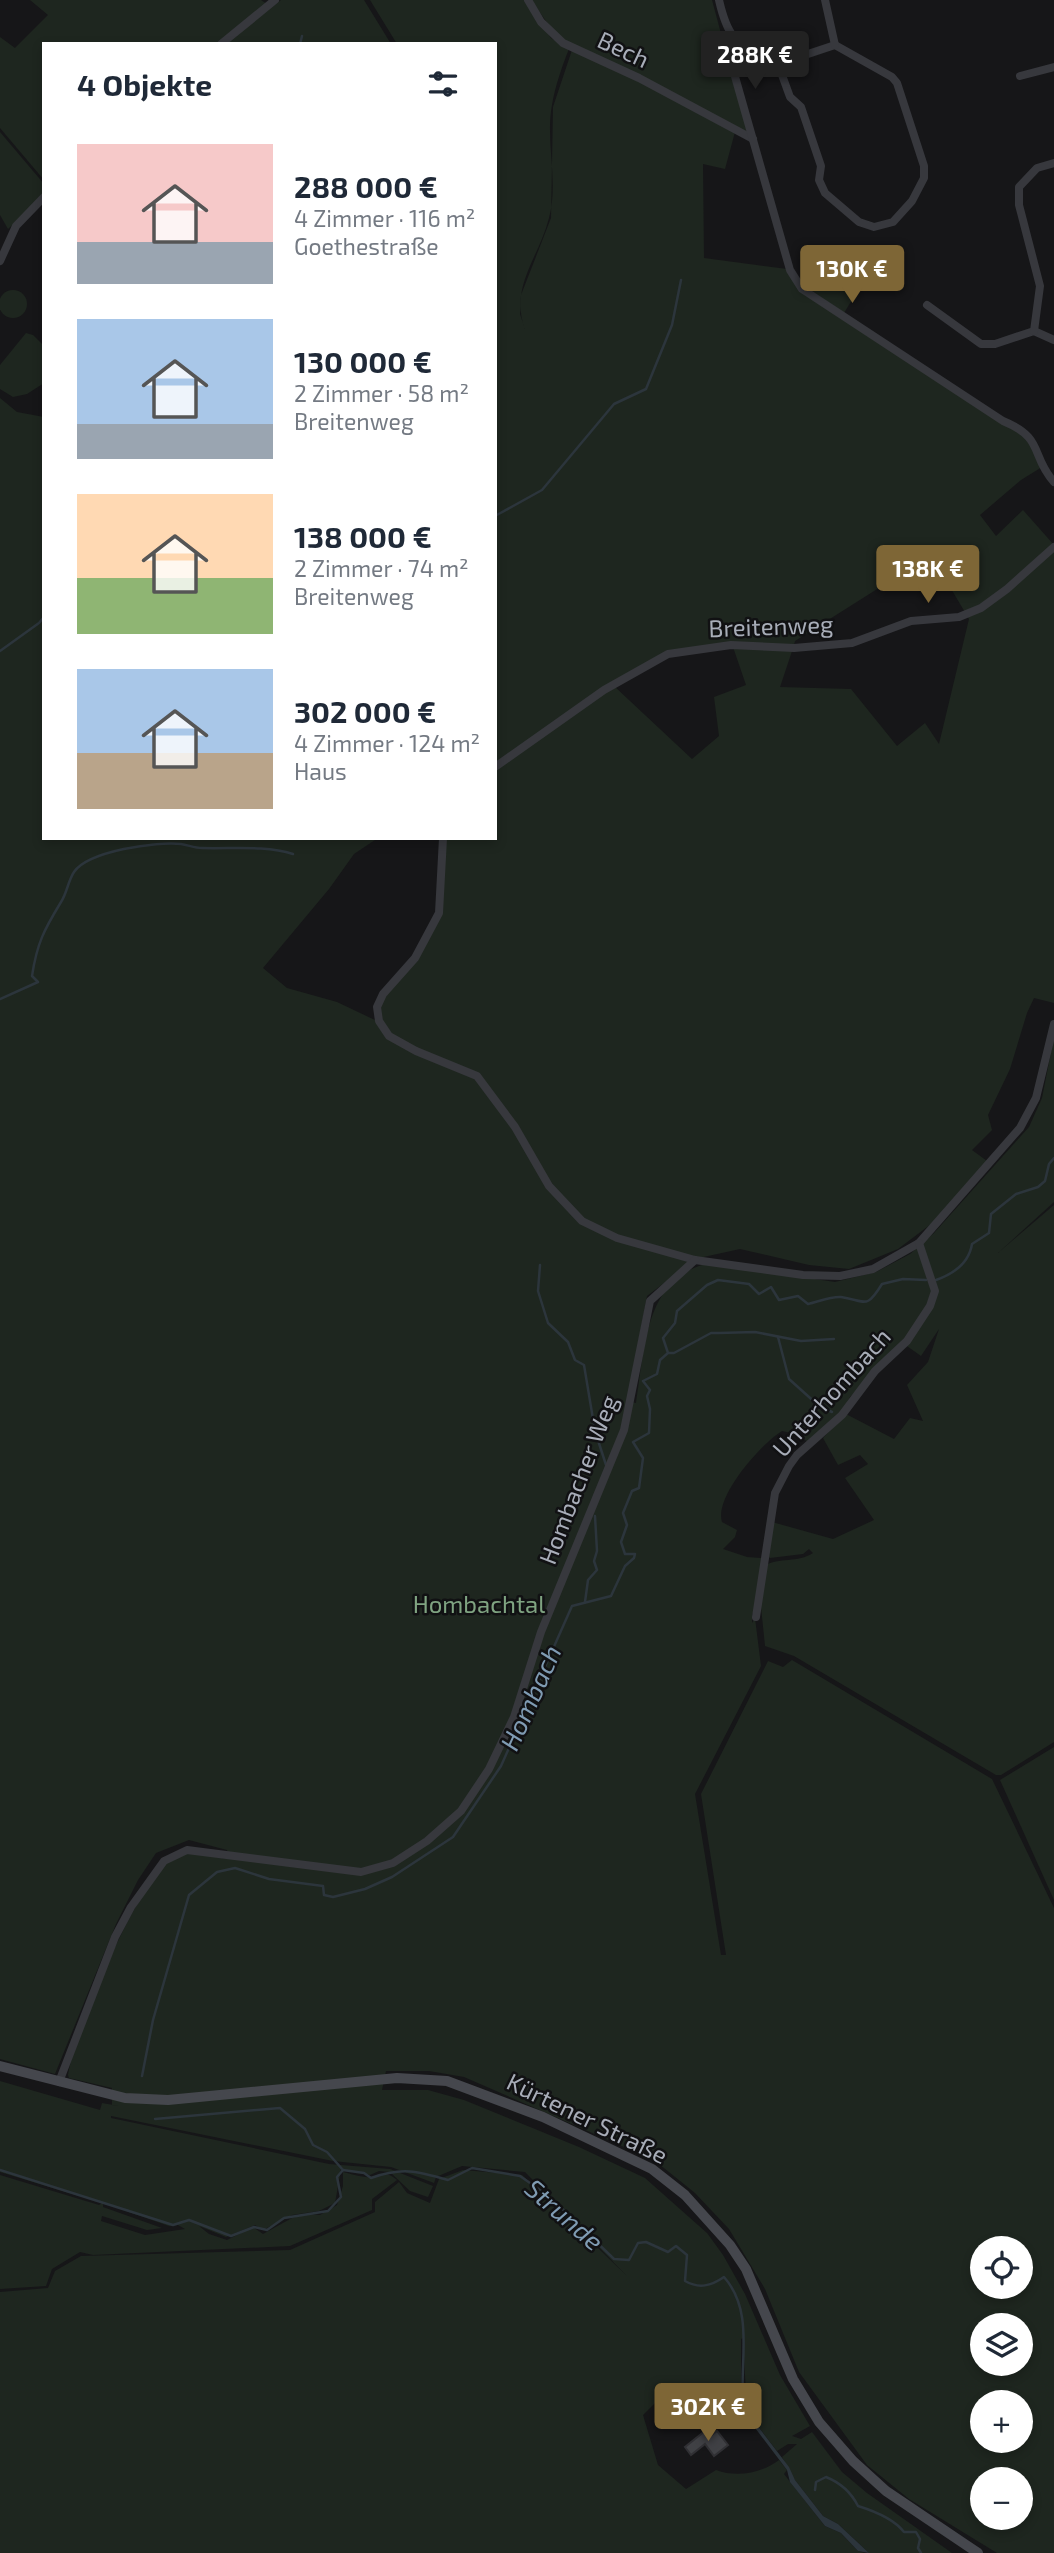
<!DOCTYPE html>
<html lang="de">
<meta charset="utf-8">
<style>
body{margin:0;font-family:"Exo 2",sans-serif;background:#f6f6f7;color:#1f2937;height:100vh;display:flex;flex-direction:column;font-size:26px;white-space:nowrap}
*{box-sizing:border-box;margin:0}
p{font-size:23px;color:#747a83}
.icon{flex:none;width:38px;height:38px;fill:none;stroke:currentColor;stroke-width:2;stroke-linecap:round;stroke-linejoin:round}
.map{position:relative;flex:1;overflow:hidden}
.sheet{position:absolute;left:42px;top:42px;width:455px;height:798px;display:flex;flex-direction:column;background:#fff;border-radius:0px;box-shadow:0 4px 10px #0003}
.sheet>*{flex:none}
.fabs{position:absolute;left:970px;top:2236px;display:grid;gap:14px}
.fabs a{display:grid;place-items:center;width:63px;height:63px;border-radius:50%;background:#fff;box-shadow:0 4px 10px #0003;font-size:35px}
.price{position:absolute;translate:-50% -60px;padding:0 16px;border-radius:7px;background:#7e6636;color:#fff;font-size:23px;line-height:46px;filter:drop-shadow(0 2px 4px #0008)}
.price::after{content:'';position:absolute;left:50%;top:42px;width:21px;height:16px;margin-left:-10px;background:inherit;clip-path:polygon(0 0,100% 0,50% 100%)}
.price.on{background:#222;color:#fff}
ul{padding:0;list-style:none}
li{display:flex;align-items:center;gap:21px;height:175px;padding:0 35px}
li span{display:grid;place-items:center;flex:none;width:196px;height:140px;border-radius:0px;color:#555}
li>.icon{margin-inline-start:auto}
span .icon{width:84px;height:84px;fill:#fffc;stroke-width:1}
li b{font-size:30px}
h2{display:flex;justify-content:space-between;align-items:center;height:84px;padding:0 35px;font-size:30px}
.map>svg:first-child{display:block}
.green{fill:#1e261f;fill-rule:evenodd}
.water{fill:#2c353c}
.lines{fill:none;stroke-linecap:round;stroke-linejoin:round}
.stream{stroke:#2c353c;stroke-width:2.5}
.building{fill:#404145;stroke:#303034;stroke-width:2}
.minor{stroke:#37383d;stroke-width:8}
.secondary{stroke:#45474d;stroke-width:10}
.labels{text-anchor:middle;stroke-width:5;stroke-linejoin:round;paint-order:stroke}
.street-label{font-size:24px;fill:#a8adb8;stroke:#111113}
.park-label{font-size:24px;fill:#7fa381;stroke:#111113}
.water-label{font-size:26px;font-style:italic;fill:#7f9bb3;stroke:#111113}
</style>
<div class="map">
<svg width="1054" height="2553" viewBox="0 0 1054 2553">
<rect width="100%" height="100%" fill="#161618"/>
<g class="green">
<path d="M30 0H261L267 4 218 44H44V180L0 128V37L15 48 48 15Z"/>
<path d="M281 0H364L391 44H225Z"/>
<path d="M370 0H525L551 38 569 49C562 66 555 87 552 105 545 142 559 181 549 218 539 258 509 287 525 329L520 314 521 295 551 218 553 107 572 50 640 80 735 132 725 169 703 164 704 258 787 269 799 291 1030 439 1042 467 1021 480 980 515 996 536 1023 510 1054 545V1003L1034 998 1027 1013 1010 1069 988 1115 992 1130 972 1150 987 1161 948 1205 939 1218 898 1249 849 1269 809 1265 740 1249 699 1258 617 1236 599 1228 585 1220 551 1184 517 1126 479 1075 417 1050 390 1035 380 1021 378 1007 384 995 416 959 440 913 445 838H495V770L605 692 614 686 692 759 719 736 714 697 746 685 733 647 793 648 780 687 851 689 897 746 925 723 939 744 969 619 931 555 795 641 794 645 731 644 667 651 603 689 495 765V44H397Z"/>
<path d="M531 0H712L748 134 576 48 556 35Z"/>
<path d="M0 132 44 184V195L8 229 0 215Z"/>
<path d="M860 272 863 282 844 313 809 289Z"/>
<circle cx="13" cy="304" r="14"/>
<path d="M26 333 33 335 44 346V383L27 394 13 397 0 389V365Z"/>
<path d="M0 398 17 412 44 417V838H378L354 854 329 889 263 968 287 988 337 1002 377 1021 389 1038 477 1079 580 1223 616 1241 693 1261 647 1296 627 1401 636 1403C645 1350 644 1276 710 1263L835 1282 876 1272 910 1254 934 1233 1029 1127 1042 1098 1054 1037V1202L998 1253 1054 1205V1742L1001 1775H996L794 1656 765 1646 761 1607 752 1614V1623L755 1618 761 1666 695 1794 721 1955H726L701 1794 768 1661 783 1667 792 1660 992 1779 1054 1908V2553H997L909 2499 867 2465 799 2372 765 2289 729 2229 695 2193 654 2160 464 2077 429 2071H386L382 2090H428L464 2100 579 2147 645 2178 707 2233 723 2255 745 2294 780 2375 810 2426 792 2436 801 2439 812 2432 842 2472 867 2493 952 2553H869L838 2524 823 2516 795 2480 782 2457 797 2444H788L777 2451 747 2412 743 2338 741 2339V2397L693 2383 664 2394 643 2415 658 2465 686 2489 716 2470C737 2478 762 2473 779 2460L787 2470 784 2474 825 2526 841 2533 858 2551 865 2553H0V2292L48 2288 55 2271 81 2256 290 2250 375 2212V2202L399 2182 407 2193 430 2203 439 2179 463 2170 522 2175 627 2276 525 2172 462 2166 436 2177 434 2183 391 2167 333 2161 111 2116V2118L329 2164 390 2169 433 2186 428 2197 410 2191 390 2172 379 2171 370 2175 341 2169 335 2203 319 2211 292 2215 263 2230 255 2225 226 2237 199 2226 209 2234 227 2240 253 2227 263 2234 292 2218 308 2214 320 2215 337 2205 343 2186V2172C351 2174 364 2178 371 2177 384 2176 385 2170 397 2180L372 2199V2210L290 2246 93 2255 80 2252 52 2269 46 2286 0 2289V2175L99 2205 102 2203 0 2172V2081L100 2110 102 2103 119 2106 112 2105V2088L69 2078 68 2075C74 2034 140 1873 176 1856 193 1849 213 1858 229 1859L227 1850 189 1840 156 1853 138 1880 116 1924 55 2074 0 2059ZM939 1329 928 1362 907 1385 923 1421 910 1418 894 1439 846 1414 823 1438 838 1465 860 1455 868 1464 845 1478 874 1520 833 1539 772 1522 766 1554 770 1558 803 1554 809 1549 813 1553C798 1563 779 1557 764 1566L761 1558 747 1557 723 1549 735 1537 737 1530 722 1522C714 1497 761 1444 782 1431L796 1434 808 1442 838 1419 850 1397 904 1344 921 1356ZM103 2203 169 2226 178 2225 185 2229 145 2235 101 2221 102 2216 147 2230 162 2228 103 2207ZM982 2249H1020V2287H982ZM982 2326H1020V2364H982ZM982 2403H1020V2441H982ZM982 2480H1020V2518H982Z"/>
<path d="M1054 1747V1900L1000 1780Z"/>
</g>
<path class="water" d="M745 2393 747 2412 789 2467 795 2480 823 2516 838 2524 869 2553 858 2551 841 2533 825 2526 790 2482 787 2470 743 2412 741 2397Z"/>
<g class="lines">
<g class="stream">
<path d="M300 44 302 36"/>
<path d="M495 516 542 490 614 404 646 389 672 325 681 280"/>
<path d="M0 651 39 623 44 617"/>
<path d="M0 999 38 982 32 976C37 943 44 930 61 902 67 893 68 881 74 872 88 851 157 841 181 844 188 845 195 848 202 848 232 849 265 845 293 854"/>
<path d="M540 1265 538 1291 548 1323 568 1342 575 1360 584 1365 595 1431 607 1468"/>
<path d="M936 1280C953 1274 969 1263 972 1244L989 1233 991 1214 1016 1194 1038 1187 1045 1181 1049 1164 1054 1158"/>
<path d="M778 1337 789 1379 819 1406 832 1412"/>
<path d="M669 1353H674L711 1333H719L755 1332 801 1341 834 1339"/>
<path d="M585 1602 588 1580 597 1570 594 1561 597 1551 595 1516"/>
<path d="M142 2076 153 2020 189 1895 217 1872 235 1868 269 1879 323 1886 324 1895 333 1897 365 1889 392 1877 453 1837 501 1766 572 1606 611 1596 625 1566 634 1558 635 1554H625L621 1542 627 1525 623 1513 632 1491 639 1488 643 1458 633 1442 649 1433 650 1409 647 1396 650 1390 643 1381 657 1374 660 1360 668 1353 663 1338 675 1323 677 1311 707 1285 718 1280 749 1284 759 1294 771 1287 779 1300 798 1296 808 1304C818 1302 831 1296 841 1297 866 1301 866 1310 882 1284L903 1279 926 1280"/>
<path d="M155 2119 280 2108 305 2129 313 2145 327 2152 343 2170"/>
<path d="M0 2170 173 2225 189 2220 231 2236 254 2227 267 2230 284 2218 328 2211 341 2197 337 2177 343 2170 364 2173 371 2178C402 2167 417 2171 448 2180L472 2168 520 2176 550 2197 614 2259 629 2260 638 2243 646 2242 668 2252 676 2246 687 2255 685 2281C699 2289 711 2286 724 2277 754 2311 740 2358 743 2399"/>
<path d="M815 2490 816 2482 826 2477C841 2483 851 2492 858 2506 874 2511 894 2519 904 2532H916L920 2539 918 2548 921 2553"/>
</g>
</g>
<path class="building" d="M705 2431 709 2437 717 2431 728 2445 714 2456 705 2444 691 2455 685 2447Z"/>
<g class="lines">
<g class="minor">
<path d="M528 0 541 22 563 43 639 78 753 139"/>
<path d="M719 0C730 48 741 42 778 64L790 97 801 107 821 166 819 180 825 193 859 222 874 227 893 222 912 201 924 178V166L897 83 892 77 835 45 778 64"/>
<path d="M825 0 835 45"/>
<path d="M734 37 728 48 732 66 790 270 802 289 1003 421C1045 438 1030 455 1054 482"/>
<path d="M221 44 275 0"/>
<path d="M1020 76 1054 67"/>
<path d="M0 261 16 226 44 197"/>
<path d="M927 305 981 344H995L1034 331 1054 340"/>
<path d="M1034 331 1040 286 1019 205V187L1037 168 1054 163"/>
<path d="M495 767 604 690 668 654 731 645 794 648 852 643 911 621 959 617 981 608 1007 589 1054 547"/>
<path d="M443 838 439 913 415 958 383 994 377 1007 379 1021 389 1036 416 1051 477 1076 515 1127 549 1186 582 1221 617 1238 695 1260 803 1275 840 1276 873 1269 919 1243 1020 1128 1036 1098 1054 1024"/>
<path d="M756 1617 775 1493 789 1466 797 1455 842 1415 875 1371 907 1341 930 1306 935 1291 919 1243"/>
<path d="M59 2082 115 1937 131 1907 164 1861 187 1850 361 1872 393 1863 427 1841 461 1811 489 1769 514 1717 541 1632 624 1430 650 1301 695 1260"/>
</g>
<path class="secondary" d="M0 2066 125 2098 168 2100 397 2078 447 2081 543 2117 652 2169 685 2195 730 2245 746 2269 793 2379 819 2422 853 2461 886 2491 978 2553"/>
</g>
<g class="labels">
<g class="street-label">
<text transform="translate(623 50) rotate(25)" y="8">Bech</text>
<text transform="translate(771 627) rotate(-2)" y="8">Breitenweg</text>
<text transform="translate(832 1393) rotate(-48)" y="8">Unterhombach</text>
<text transform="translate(579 1480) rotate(-69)" y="8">Hombacher Weg</text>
<text transform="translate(587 2119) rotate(26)" y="8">Kürtener Straße</text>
</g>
<g class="park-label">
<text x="479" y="1613">Hombachtal</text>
</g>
<g class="water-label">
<text transform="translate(531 1698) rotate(-66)" y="9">Hombach</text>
<text transform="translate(564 2215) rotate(41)" y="9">Strunde</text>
</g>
</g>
</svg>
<div class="fabs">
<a><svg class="icon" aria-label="locate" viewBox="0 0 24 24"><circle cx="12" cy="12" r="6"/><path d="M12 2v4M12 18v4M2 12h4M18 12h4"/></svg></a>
<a><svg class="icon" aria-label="layers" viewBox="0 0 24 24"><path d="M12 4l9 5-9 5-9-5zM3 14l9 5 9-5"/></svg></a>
<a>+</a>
<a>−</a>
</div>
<b class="price on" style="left:755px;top:91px">288K €</b>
<b class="price" style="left:852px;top:305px">130K €</b>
<b class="price" style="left:928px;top:605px">138K €</b>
<b class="price" style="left:708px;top:2443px">302K €</b>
<section class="sheet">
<h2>4 Objekte<svg class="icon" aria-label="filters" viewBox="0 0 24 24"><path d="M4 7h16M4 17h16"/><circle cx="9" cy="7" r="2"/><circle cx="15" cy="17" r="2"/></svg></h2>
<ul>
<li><span style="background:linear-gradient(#f6c9c9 70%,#9aa5b1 0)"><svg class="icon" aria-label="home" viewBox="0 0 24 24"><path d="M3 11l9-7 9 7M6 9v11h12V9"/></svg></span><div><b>288 000 €</b><p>4 Zimmer · 116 m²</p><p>Goethestraße</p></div></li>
<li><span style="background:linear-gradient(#a9c7e8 75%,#9aa5b1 0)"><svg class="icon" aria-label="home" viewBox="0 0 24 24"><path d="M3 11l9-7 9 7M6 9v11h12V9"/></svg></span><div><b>130 000 €</b><p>2 Zimmer · 58 m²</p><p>Breitenweg</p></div></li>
<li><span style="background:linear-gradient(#ffd9b3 60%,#8fb573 0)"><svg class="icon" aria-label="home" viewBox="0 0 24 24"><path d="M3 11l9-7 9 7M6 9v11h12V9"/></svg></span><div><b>138 000 €</b><p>2 Zimmer · 74 m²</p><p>Breitenweg</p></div></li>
<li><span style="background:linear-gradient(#a9c7e8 60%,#b9a48a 0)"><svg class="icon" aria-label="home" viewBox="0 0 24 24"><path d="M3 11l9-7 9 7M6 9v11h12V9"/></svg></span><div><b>302 000 €</b><p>4 Zimmer · 124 m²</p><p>Haus</p></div></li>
</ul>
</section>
</div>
